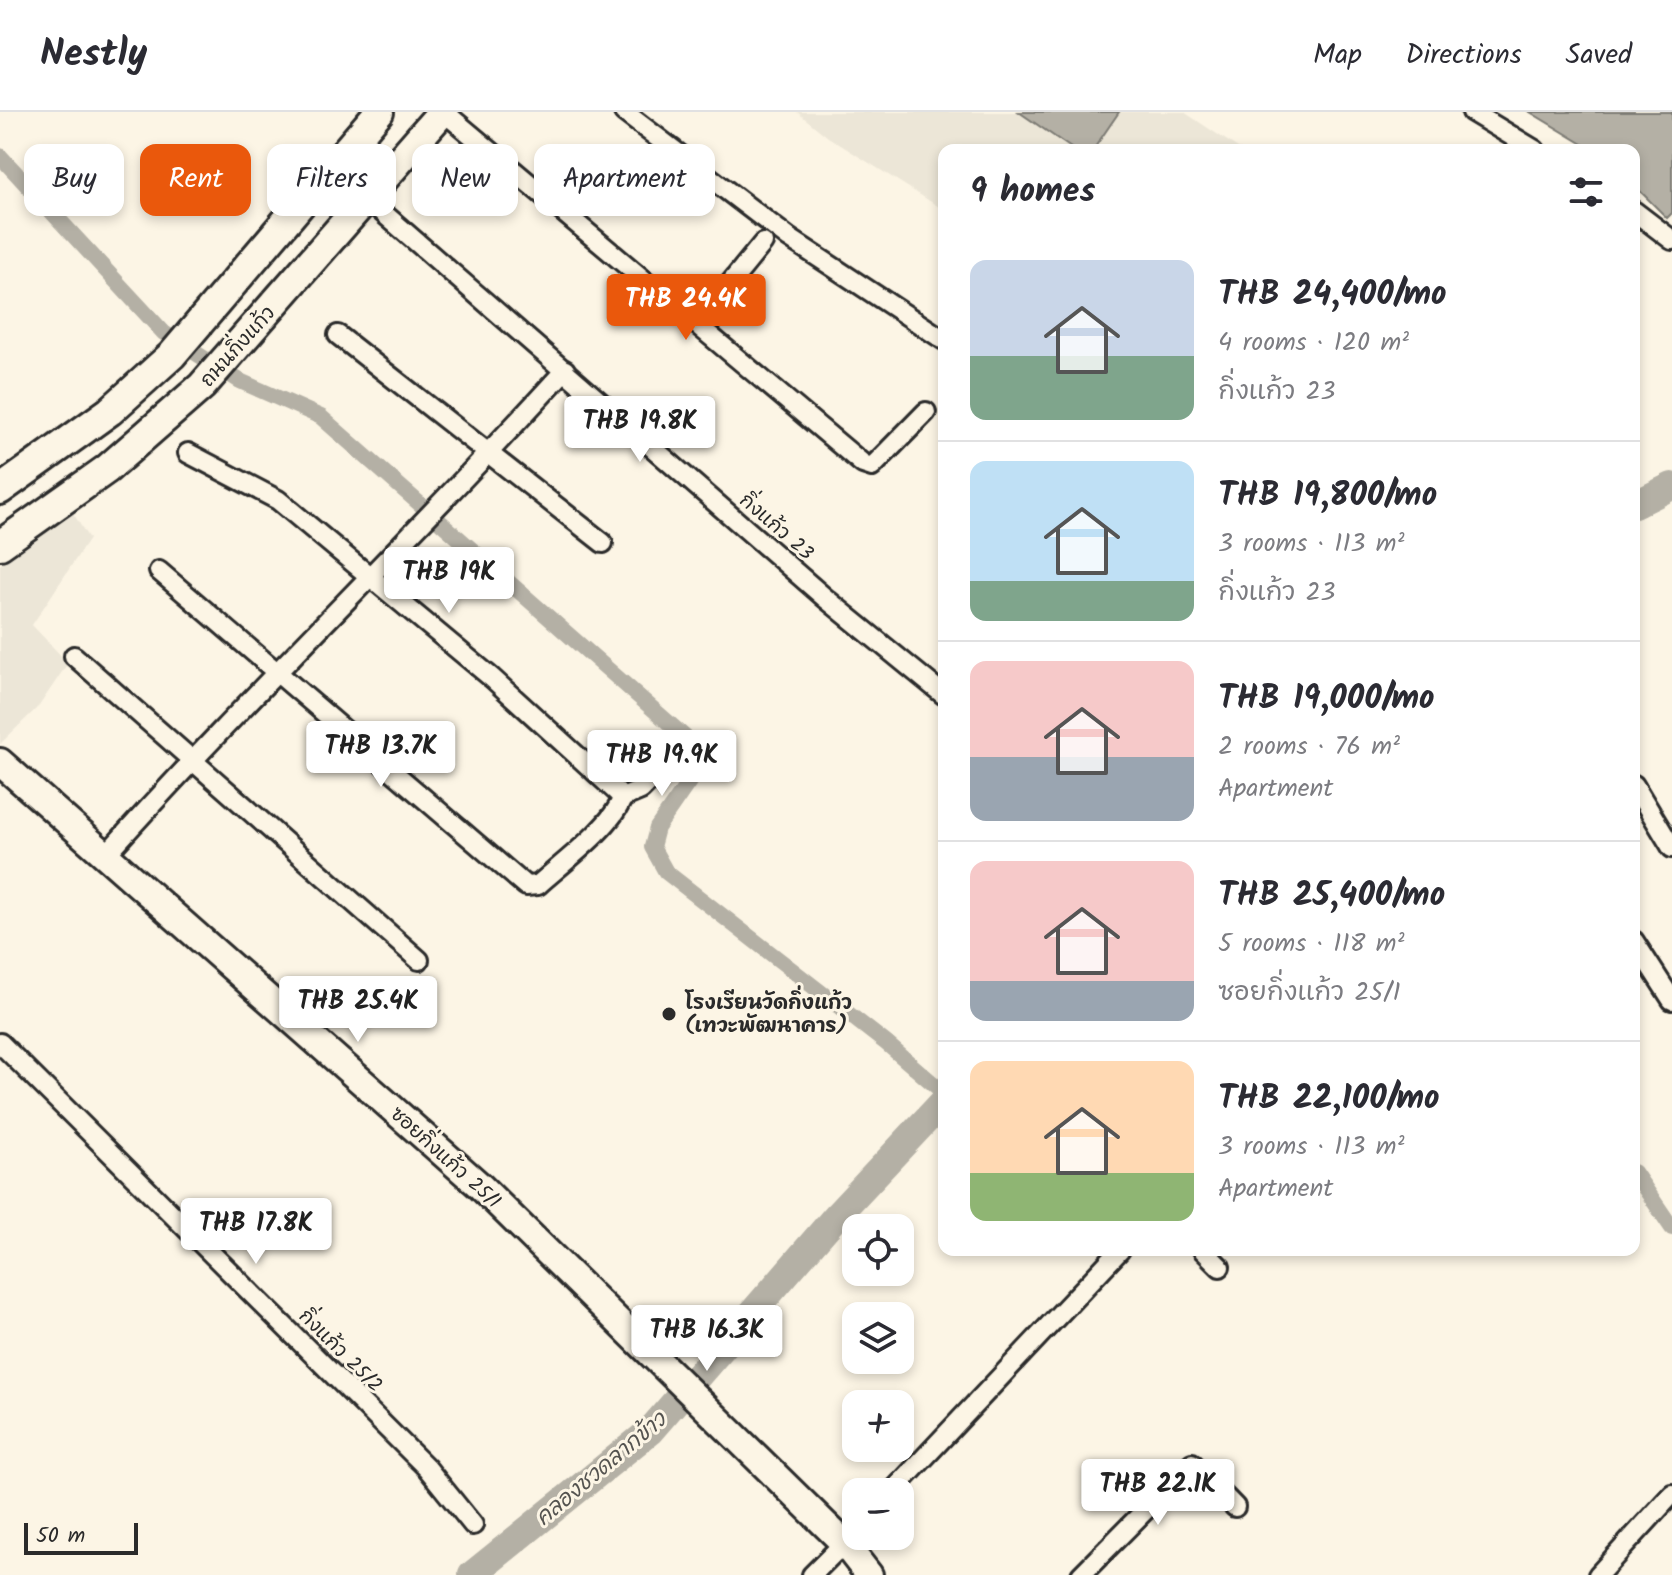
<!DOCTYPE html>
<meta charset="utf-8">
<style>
body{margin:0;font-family:Kalam,"Playpen Sans Thai",sans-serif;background:#f2f2f3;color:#2b2b33;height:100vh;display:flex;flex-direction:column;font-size:30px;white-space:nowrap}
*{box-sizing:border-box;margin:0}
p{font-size:26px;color:#7c7c81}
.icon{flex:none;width:44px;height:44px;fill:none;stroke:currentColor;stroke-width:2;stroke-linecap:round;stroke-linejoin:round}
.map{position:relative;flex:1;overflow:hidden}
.sheet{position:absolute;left:938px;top:32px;width:702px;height:1112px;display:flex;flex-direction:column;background:#fff;border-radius:16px;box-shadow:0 4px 12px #0003}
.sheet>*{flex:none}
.guide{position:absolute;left:24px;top:32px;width:760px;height:72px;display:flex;gap:16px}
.buttons{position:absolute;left:842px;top:1102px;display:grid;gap:16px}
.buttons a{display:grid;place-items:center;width:72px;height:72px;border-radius:16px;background:#fff;box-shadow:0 4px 12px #0003;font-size:40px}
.scale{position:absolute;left:24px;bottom:20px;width:114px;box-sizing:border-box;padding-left:8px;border:4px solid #2b2b2b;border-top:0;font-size:22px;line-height:28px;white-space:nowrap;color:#2b2b2b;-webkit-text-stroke:6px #fcf5e5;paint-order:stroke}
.price{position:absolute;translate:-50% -68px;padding:0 18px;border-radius:8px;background:#fff;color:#222;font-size:26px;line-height:52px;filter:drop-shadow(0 2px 4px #0008)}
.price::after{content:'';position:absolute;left:50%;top:48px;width:24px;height:18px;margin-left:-12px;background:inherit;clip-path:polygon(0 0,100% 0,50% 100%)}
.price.on{background:#ea580c;color:#fff}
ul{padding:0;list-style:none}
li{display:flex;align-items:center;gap:24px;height:200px;padding:0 32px}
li+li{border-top:2px solid #e1e1e2}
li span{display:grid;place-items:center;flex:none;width:224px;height:160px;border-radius:16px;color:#555}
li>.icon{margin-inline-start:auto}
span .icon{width:96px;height:96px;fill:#fffc;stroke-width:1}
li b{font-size:34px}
h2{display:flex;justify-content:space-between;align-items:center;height:96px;padding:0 32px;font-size:34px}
.chip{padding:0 28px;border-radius:16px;background:#fff;box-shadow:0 4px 12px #0003;font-size:28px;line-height:72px}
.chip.on{background:#ea580c;color:#fff}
header{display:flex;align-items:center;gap:48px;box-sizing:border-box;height:112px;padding:0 40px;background:#fff;border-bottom:2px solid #e1e1e2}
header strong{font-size:38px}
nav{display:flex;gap:44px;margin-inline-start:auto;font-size:28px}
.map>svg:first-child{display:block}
.built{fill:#ece6d7}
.water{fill:#b4b0a5;stroke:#7d7b74;stroke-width:2}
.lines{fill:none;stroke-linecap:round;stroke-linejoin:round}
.canal{stroke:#b4b0a5;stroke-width:16}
.river{stroke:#b4b0a5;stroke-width:28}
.street-casing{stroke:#2b2b2b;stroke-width:24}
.secondary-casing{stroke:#2b2b2b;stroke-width:32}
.primary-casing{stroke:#2b2b2b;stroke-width:34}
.street{stroke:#fcf5e5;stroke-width:18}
.secondary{stroke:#fcf5e5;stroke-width:26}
.primary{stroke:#fcf5e5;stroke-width:28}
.poi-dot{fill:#2b2b2b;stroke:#fcf5e5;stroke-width:3}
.labels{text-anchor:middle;stroke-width:6;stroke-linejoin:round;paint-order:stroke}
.street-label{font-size:20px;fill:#2b2b2b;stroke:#fcf5e5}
.poi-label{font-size:20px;font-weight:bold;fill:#2b2b2b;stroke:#fcf5e5;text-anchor:start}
.water-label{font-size:22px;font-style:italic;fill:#545350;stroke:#fcf5e5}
</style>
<header>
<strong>Nestly</strong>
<nav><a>Map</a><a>Directions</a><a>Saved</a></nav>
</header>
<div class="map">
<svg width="1672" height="1463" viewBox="0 0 1672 1463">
<rect width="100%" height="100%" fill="#fcf5e5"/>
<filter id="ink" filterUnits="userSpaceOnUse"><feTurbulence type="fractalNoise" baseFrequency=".0125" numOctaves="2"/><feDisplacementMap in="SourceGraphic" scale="16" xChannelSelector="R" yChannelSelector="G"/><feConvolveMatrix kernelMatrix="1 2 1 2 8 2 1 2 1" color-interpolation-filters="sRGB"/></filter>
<g filter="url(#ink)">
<g class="built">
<path d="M797 0H1184L1241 38H944V98L828 25Z"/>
<path d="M73 401 89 427 32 513 68 551 39 594 0 632V453Z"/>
</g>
<g class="water">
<path d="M1019 0H1119L1093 38H1074Z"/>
<path d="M1530 0H1672V101L1667 106 1634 73V38H1593Z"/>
</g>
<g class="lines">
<g class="canal">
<path d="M0 44 164 221 240 269 321 305 695 634 704 648 657 716 652 735 666 760 886 931 944 981"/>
<path d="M1634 1060 1672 1116"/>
</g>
<g class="river">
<path d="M1634 393 1672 374"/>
<path d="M472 1463 650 1319 838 1102 944 989"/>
</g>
<g class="street-casing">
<g id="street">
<path d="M444 0 863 352 872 355 926 300"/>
<path d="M624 0 789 126 944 228"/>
<path d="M1472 0 1535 38"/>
<path d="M366 86 824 485 944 583"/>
<path d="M1634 99 1672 128"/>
<path d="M697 212 763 131"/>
<path d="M338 223 603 431"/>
<path d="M159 459 526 774 538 773C560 753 614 713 622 686L617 680 492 566 278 388 188 341"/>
<path d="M74 544 419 848"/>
<path d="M1634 673 1672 736"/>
<path d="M622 686 641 678 677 642"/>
<path d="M104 745C253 579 415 424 565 258"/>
<path d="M1634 829 1672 888"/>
<path d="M0 931 427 1356 473 1413"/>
<path d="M1203 1138 1220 1155"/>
<path d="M892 1380 1120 1138"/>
<path d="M812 1463 856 1419"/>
<path d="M1081 1463 1192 1351 1235 1395"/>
<path d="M1598 1463 1672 1382"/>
</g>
</g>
<g class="secondary-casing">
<path id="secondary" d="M0 650 480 1074 844 1431 869 1463"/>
</g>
<g class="primary-casing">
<g id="primary">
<path d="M0 378 110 299 172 243 379 0"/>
<path d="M0 433 107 357 202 274 442 0"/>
</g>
</g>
<use href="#street" class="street"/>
<use href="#secondary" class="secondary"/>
<use href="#primary" class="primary"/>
</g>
</g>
<circle class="poi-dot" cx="669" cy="902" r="8"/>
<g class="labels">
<g class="street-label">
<text transform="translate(237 234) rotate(-48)" y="7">ถนนกิ่งแก้ว</text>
<text transform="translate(777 414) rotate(41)" y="7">กิ่งแก้ว 23</text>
<text transform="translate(446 1045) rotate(42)" y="7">ซอยกิ่งแก้ว 25/1</text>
<text transform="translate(341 1238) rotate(45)" y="7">กิ่งแก้ว 25/2</text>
</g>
<g class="poi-label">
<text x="685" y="897">โรงเรียนวัดกิ่งแก้ว<tspan x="685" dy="23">(เทวะพัฒนาคาร)</tspan></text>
</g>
<g class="water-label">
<text transform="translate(600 1356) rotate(-40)" y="8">คลองชวดลากข้าว</text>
</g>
</g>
</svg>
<div class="buttons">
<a><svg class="icon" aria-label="locate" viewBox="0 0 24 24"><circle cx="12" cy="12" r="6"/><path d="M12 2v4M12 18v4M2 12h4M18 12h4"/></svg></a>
<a><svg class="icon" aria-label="layers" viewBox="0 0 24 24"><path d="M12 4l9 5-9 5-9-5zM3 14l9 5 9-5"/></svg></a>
<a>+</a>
<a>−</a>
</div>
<div class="scale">50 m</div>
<b class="price on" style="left:686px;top:230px">THB 24.4K</b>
<b class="price" style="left:640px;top:352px">THB 19.8K</b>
<b class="price" style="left:449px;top:503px">THB 19K</b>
<b class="price" style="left:381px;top:677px">THB 13.7K</b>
<b class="price" style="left:662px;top:686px">THB 19.9K</b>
<b class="price" style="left:358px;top:932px">THB 25.4K</b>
<b class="price" style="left:256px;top:1154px">THB 17.8K</b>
<b class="price" style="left:707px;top:1261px">THB 16.3K</b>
<b class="price" style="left:1158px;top:1415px">THB 22.1K</b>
<div class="guide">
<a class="chip">Buy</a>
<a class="chip on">Rent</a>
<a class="chip">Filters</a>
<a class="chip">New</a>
<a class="chip">Apartment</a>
</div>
<section class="sheet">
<h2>9 homes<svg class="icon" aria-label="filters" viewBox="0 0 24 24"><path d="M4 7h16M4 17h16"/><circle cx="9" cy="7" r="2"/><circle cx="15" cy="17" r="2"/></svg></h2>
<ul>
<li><span style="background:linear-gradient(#c9d6e8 60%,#7fa58c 0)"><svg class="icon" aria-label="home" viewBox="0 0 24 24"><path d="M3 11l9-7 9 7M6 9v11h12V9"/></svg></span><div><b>THB 24,400/mo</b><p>4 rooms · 120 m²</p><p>กิ่งแก้ว 23</p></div></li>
<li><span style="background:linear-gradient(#bfe0f5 75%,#7fa58c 0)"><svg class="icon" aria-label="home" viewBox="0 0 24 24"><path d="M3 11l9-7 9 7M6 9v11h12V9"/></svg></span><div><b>THB 19,800/mo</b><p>3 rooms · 113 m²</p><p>กิ่งแก้ว 23</p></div></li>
<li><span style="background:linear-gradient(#f6c9c9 60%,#9aa5b1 0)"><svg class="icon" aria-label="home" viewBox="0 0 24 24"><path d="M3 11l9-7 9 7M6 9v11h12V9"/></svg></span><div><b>THB 19,000/mo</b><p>2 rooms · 76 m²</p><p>Apartment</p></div></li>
<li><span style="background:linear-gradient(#f6c9c9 75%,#9aa5b1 0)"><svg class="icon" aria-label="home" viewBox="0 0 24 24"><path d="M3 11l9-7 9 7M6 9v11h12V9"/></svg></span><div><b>THB 25,400/mo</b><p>5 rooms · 118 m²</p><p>ซอยกิ่งแก้ว 25/1</p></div></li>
<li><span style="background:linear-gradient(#ffd9b3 70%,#8fb573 0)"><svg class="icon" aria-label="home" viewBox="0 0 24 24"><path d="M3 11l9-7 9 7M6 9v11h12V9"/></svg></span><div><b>THB 22,100/mo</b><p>3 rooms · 113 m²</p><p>Apartment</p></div></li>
</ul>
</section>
</div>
